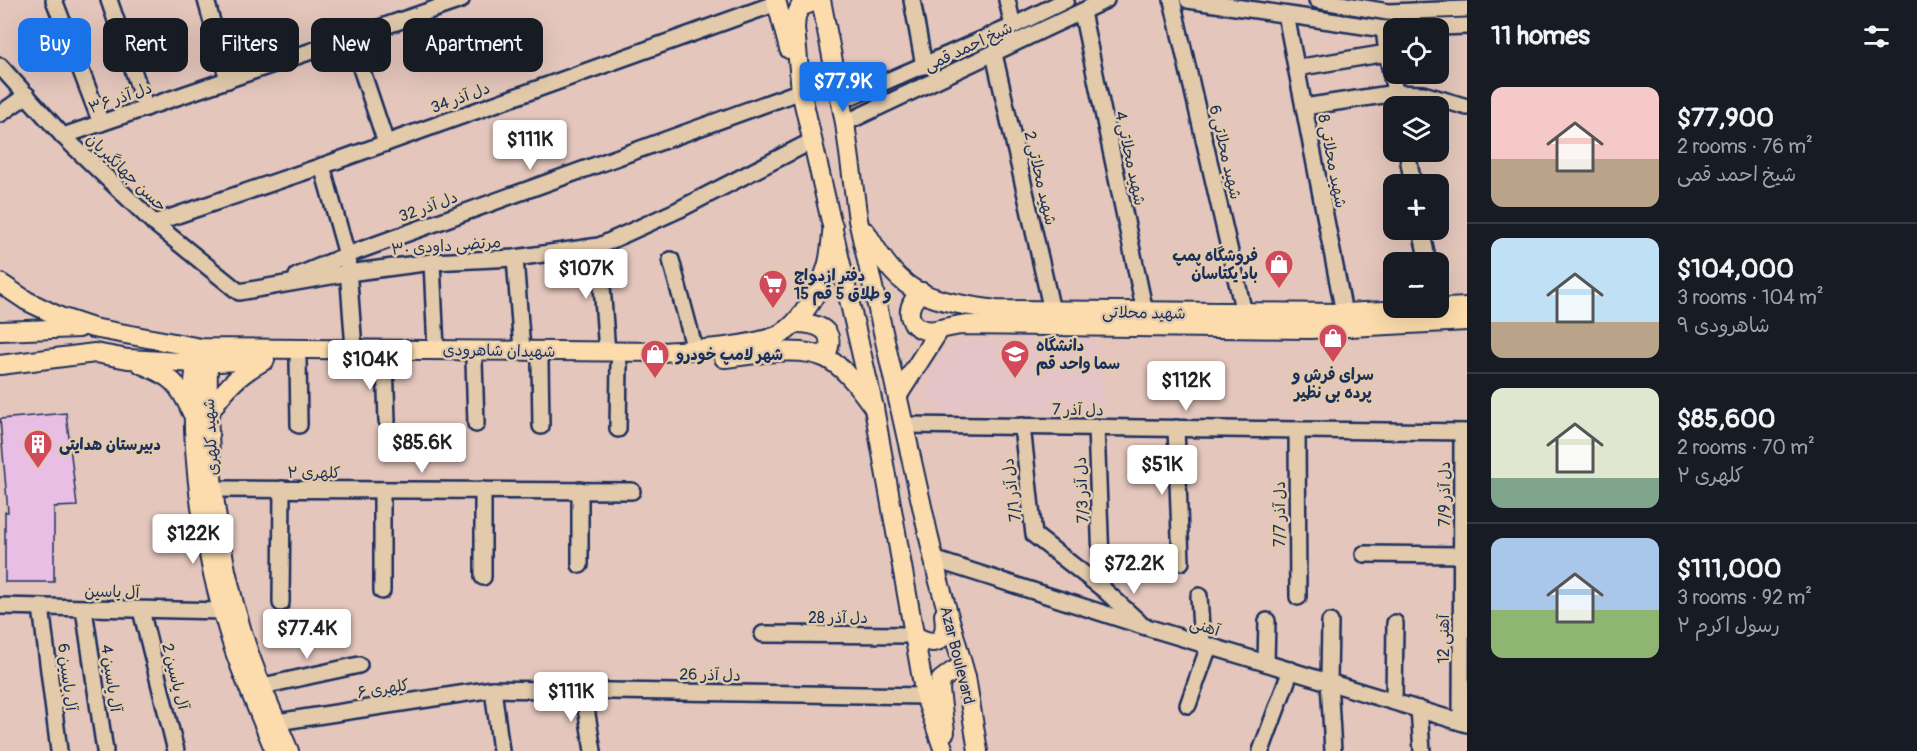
<!DOCTYPE html>
<meta charset="utf-8">
<style>
body{margin:0;font-family:Pangolin,"Playpen Sans Arabic",sans-serif;background:#20242c;color:#f1f3f6;height:100vh;display:flex;flex-direction:column;font-size:22px;white-space:nowrap}
*{box-sizing:border-box;margin:0}
p{font-size:20px;color:#9ea1a6}
.icon{flex:none;width:33px;height:33px;fill:none;stroke:currentColor;stroke-width:2;stroke-linecap:round;stroke-linejoin:round}
.map{position:relative;flex:1;overflow:hidden}
.side{display:flex;flex-direction:column;background:#171b24;width:450px}
.side>*{flex:none}
.top-card{position:absolute;left:18px;top:18px;width:570px;height:54px;display:flex;gap:12px}
.tools{position:absolute;left:1383px;top:18px;display:grid;gap:12px}
.tools a{display:grid;place-items:center;width:66px;height:66px;border-radius:12px;background:#171b24;box-shadow:0 6px 24px #0002;font-size:30px}
.price{position:absolute;translate:-50% -51px;padding:0 14px;border-radius:6px;background:#fff;color:#222;font-size:20px;line-height:39px;filter:drop-shadow(0 2px 3px #0008)}
.price::after{content:'';position:absolute;left:50%;top:36px;width:18px;height:14px;margin-left:-9px;background:inherit;clip-path:polygon(0 0,100% 0,50% 100%)}
.price.current{background:#1a73e8;color:#fff}
ul{padding:0;list-style:none}
li{display:flex;align-items:center;gap:18px;height:150px;padding:0 24px}
li+li{border-top:2px solid #363941}
li span{display:grid;place-items:center;flex:none;width:168px;height:120px;border-radius:12px;color:#555}
li>.icon{margin-inline-start:auto}
span .icon{width:72px;height:72px;fill:#fffc;stroke-width:1}
li b{font-size:26px}
h2{display:flex;justify-content:space-between;align-items:center;height:72px;padding:0 24px;font-size:26px}
.pill{padding:0 21px;border-radius:12px;background:#171b24;box-shadow:0 6px 24px #0002;font-size:21px;line-height:54px}
.pill.current{background:#1a73e8;color:#fff}
main{display:flex;flex:1;min-height:0}
.map>svg:first-child{display:block}
.built{fill:#e5c4c8}
.building{fill:#e8bee4;stroke:#1b2f5e;stroke-width:1.5}
.lines{fill:none;stroke-linecap:round;stroke-linejoin:round}
.minor-casing{stroke:#1b2f5e;stroke-width:20}
.major-casing{stroke:#1b2f5e;stroke-width:22}
.minor{stroke:#e2caab;stroke-width:15}
.major{stroke:#fcdcac;stroke-width:18}
.labels{text-anchor:middle;stroke-width:5;stroke-linejoin:round;paint-order:stroke}
.street-label{font-size:16px;fill:#1b2f5e;stroke:#e2caab}
.poi-label{font-size:16px;font-weight:bold;fill:#1b2f5e;stroke:#e2caab;text-anchor:start}
</style>
<main>
<div class="map">
<svg width="1467" height="751" viewBox="0 0 1467 751">
<rect width="100%" height="100%" fill="#e4c6bc"/>
<filter id="ink" filterUnits="userSpaceOnUse"><feTurbulence type="fractalNoise" baseFrequency=".0167" numOctaves="2"/><feDisplacementMap in="SourceGraphic" scale="12" xChannelSelector="R" yChannelSelector="G"/><feConvolveMatrix kernelMatrix="1 2 1 2 8 2 1 2 1" color-interpolation-filters="sRGB"/></filter>
<g filter="url(#ink)">
<path class="built" d="M962 340H1097L1105 411 942 413 926 394 933 364Z"/>
<path class="building" d="M66 413 77 506 54 507V582H5V512H8L0 419Z"/>
<g class="lines">
<g class="minor-casing">
<g id="minor">
<path d="M54 0 101 123"/>
<path d="M109 0 146 108"/>
<path d="M206 0 228 80"/>
<path d="M912 0 924 66"/>
<path d="M1007 0 1013 26"/>
<path d="M1172 0 1244 313"/>
<path d="M1188 0 1384 29 1467 26"/>
<path d="M1317 0 1388 12 1467 9"/>
<path d="M1082 12 1145 312"/>
<path d="M1286 15 1344 313"/>
<path d="M1384 29 1387 53 1398 106"/>
<path d="M351 38 386 143"/>
<path d="M994 54 1052 311"/>
<path d="M0 66 63 136 154 223 239 292 348 273 432 262 515 258 599 246 678 210 812 141"/>
<path d="M1296 68 1387 53"/>
<path d="M841 101 1013 26 1066 0"/>
<path d="M1304 107 1396 93 1423 94 1467 107"/>
<path d="M0 114 27 95"/>
<path d="M845 123 1106 0"/>
<path d="M63 136 461 0"/>
<path d="M1407 152 1413 184"/>
<path d="M322 166 347 255 354 349"/>
<path d="M154 223 322 166 777 3"/>
<path d="M1421 230 1428 262"/>
<path d="M599 246 607 352"/>
<path d="M515 258 522 350"/>
<path d="M671 260 695 350"/>
<path d="M432 262 436 350"/>
<path d="M297 276 347 255 801 91"/>
<path d="M298 360 299 425"/>
<path d="M385 361 387 421"/>
<path d="M474 361 476 424"/>
<path d="M540 362 541 426"/>
<path d="M904 425 1467 432"/>
<path d="M1022 426 1034 535 1102 588 1139 622"/>
<path d="M1096 427 1102 588"/>
<path d="M1176 428 1181 562"/>
<path d="M618 429 619 364"/>
<path d="M1297 430 1298 597"/>
<path d="M212 489 632 491"/>
<path d="M1364 554 1462 555"/>
<path d="M933 559 1143 626 1467 724"/>
<path d="M580 565V490"/>
<path d="M483 577V490"/>
<path d="M382 591V490"/>
<path d="M1199 596 1202 644"/>
<path d="M281 603 282 489"/>
<path d="M0 606 223 611"/>
<path d="M41 607 59 751"/>
<path d="M84 609 105 751"/>
<path d="M141 610 176 751"/>
<path d="M1330 622 1329 681 1333 751"/>
<path d="M763 634 914 635"/>
<path d="M1266 663 1267 621"/>
<path d="M263 686 359 665"/>
<path d="M493 689 501 751"/>
<path d="M583 690 593 751"/>
<path d="M1394 701 1395 623"/>
<path d="M1188 705 1209 646"/>
<path d="M1419 709 1422 751"/>
<path d="M277 722 493 689 925 696"/>
<path d="M1461 722 1462 432"/>
<path d="M1261 751 1291 670"/>
</g>
</g>
<g class="major-casing">
<g id="major">
<path d="M776 0 789 49"/>
<path d="M818 0 800 7 796 16 795 28 801 91 874 408 925 696 944 751"/>
<path d="M821 0 845 123 858 220 938 578 966 677 978 751"/>
<path d="M866 232C877 250 887 268 903 281 924 301 968 306 996 310L1344 313 1467 307"/>
<path d="M0 283 27 301 60 317 93 328 201 348 663 352C694 350 754 347 781 334 801 323 821 288 827 267 831 254 831 239 833 226"/>
<path d="M922 292C898 310 912 337 940 329"/>
<path d="M795 323C818 323 839 330 825 357"/>
<path d="M0 331 79 328"/>
<path d="M200 352C191 375 194 405 194 429 197 501 209 572 231 640 243 678 260 714 275 751"/>
<path d="M203 352 208 363C206 456 215 546 243 635 255 675 273 713 289 751"/>
<path d="M724 358C753 355 799 345 826 358 846 368 861 390 874 408"/>
<path d="M141 364C171 376 179 383 192 413"/>
<path d="M0 365 95 353 128 359 196 363 265 360"/>
<path d="M898 395 940 329 960 325 1310 329 1467 321"/>
<path d="M208 416C221 391 239 374 263 361"/>
<path d="M914 635C936 649 948 641 944 615"/>
<path d="M945 732 940 690 941 680 953 671 960 672 966 677"/>
</g>
</g>
<use href="#minor" class="minor"/>
<use href="#major" class="major"/>
</g>
</g>
<defs>
<g id="shop-pin" transform="scale(1.5)"><path d="M0 17L-7.5 6A9.5 9.5 0 1 1 7.5 6Z" fill="#d1495b" stroke="#e2caab"/><path d="M-5-2.5h2.3a2.7 3.5 0 0 1 5.4 0H5L5.5 6h-11ZM-1.5-2.5h3a1.5 2.3 0 0 0-3 0Z" fill="#fff"/></g>
<g id="supermarket-pin" transform="scale(1.5)"><path d="M0 17L-7.5 6A9.5 9.5 0 1 1 7.5 6Z" fill="#d1495b" stroke="#e2caab"/><path d="M-6-5.5h2.5l.6 2H6L4.5 2H-2.5L-4.4-4H-6ZM-1.5 3.2a1.3 1.3 0 1 0 .1 0ZM3 3.2a1.3 1.3 0 1 0 .1 0Z" fill="#fff"/></g>
<g id="university-pin" transform="scale(1.5)"><path d="M0 17L-7.5 6A9.5 9.5 0 1 1 7.5 6Z" fill="#d1495b" stroke="#e2caab"/><path d="M0-5L7-2L0 1L-7-2ZM-4 1L0 2.5L4 1V4Q0 6-4 4Z" fill="#fff"/></g>
<g id="building-pin" transform="scale(1.5)"><path d="M0 17L-7.5 6A9.5 9.5 0 1 1 7.5 6Z" fill="#d1495b" stroke="#e2caab"/><path d="M-4-6H4V6H1V3H-1V6H-4ZM-2.5-4.3h1.7v1.8h-1.7ZM.8-4.3h1.7v1.8H.8ZM-2.5-1h1.7V.8h-1.7ZM.8-1h1.7V.8H.8Z" fill="#fff"/></g>
</defs>
<g fill-rule="evenodd">
<use href="#shop-pin" x="1279" y="264"/>
<use href="#supermarket-pin" x="773" y="284"/>
<use href="#shop-pin" x="1333" y="338"/>
<use href="#shop-pin" x="655" y="354"/>
<use href="#university-pin" x="1015" y="354"/>
<use href="#building-pin" x="38" y="444"/>
</g>
<g class="labels">
<g class="street-label">
<text transform="translate(968 46) rotate(-25)" y="6">شیخ احمد قمی</text>
<text transform="translate(120 97) rotate(-19)" y="6">دل آذر ۳۶</text>
<text transform="translate(460 97) rotate(-20)" y="6">دل آذر 34</text>
<text transform="translate(1226 152) rotate(77)" y="6">شهید محلاتی 6</text>
<text transform="translate(1131 158) rotate(78)" y="6">شهید محلاتی 4</text>
<text transform="translate(1333 161) rotate(79)" y="6">شهید محلاتی 8</text>
<text transform="translate(127 172) rotate(44)" y="6">حسن جهانگیریان</text>
<text transform="translate(1041 178) rotate(77)" y="6">شهید محلاتی 2</text>
<text transform="translate(428 206) rotate(-20)" y="6">دل آذر 32</text>
<text transform="translate(446 245) rotate(-4)" y="6">۳۰ مرتضی داودی</text>
<text transform="translate(1144 312) rotate(1)" y="6">شهید محلاتی</text>
<text transform="translate(499 350) rotate(1)" y="6">شهیدان شاهرودی</text>
<text transform="translate(1078 409) rotate(1)" y="6">دل آذر 7</text>
<text transform="translate(210 437) rotate(-93)" y="6">شهید کلهری</text>
<text x="314" y="478">کلهری ۲</text>
<text transform="translate(1011 490) rotate(-97)" y="6">دل آذر 7/1</text>
<text transform="translate(1081 490) rotate(-92)" y="6">دل آذر 7/3</text>
<text transform="translate(1444 494) rotate(-90)" y="6">دل آذر 7/9</text>
<text transform="translate(1279 514) rotate(-90)" y="6">دل آذر 7/7</text>
<text transform="translate(112 591) rotate(1)" y="6">آل یاسین</text>
<text x="838" y="623">دل آذر 28</text>
<text transform="translate(1205 626) rotate(17)" y="6">آهنی</text>
<text transform="translate(1443 639) rotate(-90)" y="6">آهنی 12</text>
<text transform="translate(958 655) rotate(76)" y="6">Azar Boulevard</text>
<text transform="translate(710 674) rotate(1)" y="6">دل آذر 26</text>
<text transform="translate(176 676) rotate(76)" y="6">آل یاسین 2</text>
<text transform="translate(68 677) rotate(83)" y="6">آل یاسین 6</text>
<text transform="translate(112 678) rotate(82)" y="6">آل یاسین 4</text>
<text transform="translate(383 688) rotate(-9)" y="6">کلهری ۶</text>
</g>
<g class="poi-label">
<text x="1258" y="261" text-anchor="end">فروشگاه پمپ<tspan x="1258" dy="18">باد یکتاسان</tspan></text>
<text x="794" y="281">دفتر ازدواج<tspan x="794" dy="18">15 و طلاق 5 قم</tspan></text>
<text x="1036" y="351">دانشگاه<tspan x="1036" dy="18">سما واحد قم</tspan></text>
<text x="676" y="360">شهر لامپ خودرو</text>
<text x="1333" y="380" text-anchor="middle">سرای فرش و<tspan x="1333" dy="18">پرده بی نظیر</tspan></text>
<text x="59" y="450">دبیرستان هدایتی</text>
</g>
</g>
</svg>
<div class="tools">
<a><svg class="icon" aria-label="locate" viewBox="0 0 24 24"><circle cx="12" cy="12" r="6"/><path d="M12 2v4M12 18v4M2 12h4M18 12h4"/></svg></a>
<a><svg class="icon" aria-label="layers" viewBox="0 0 24 24"><path d="M12 4l9 5-9 5-9-5zM3 14l9 5 9-5"/></svg></a>
<a>+</a>
<a>−</a>
</div>
<b class="price current" style="left:843px;top:113px">$77.9K</b>
<b class="price" style="left:530px;top:171px">$111K</b>
<b class="price" style="left:586px;top:300px">$107K</b>
<b class="price" style="left:370px;top:391px">$104K</b>
<b class="price" style="left:1186px;top:412px">$112K</b>
<b class="price" style="left:422px;top:474px">$85.6K</b>
<b class="price" style="left:1162px;top:496px">$51K</b>
<b class="price" style="left:193px;top:565px">$122K</b>
<b class="price" style="left:1134px;top:595px">$72.2K</b>
<b class="price" style="left:307px;top:660px">$77.4K</b>
<b class="price" style="left:571px;top:723px">$111K</b>
<div class="top-card">
<a class="pill current">Buy</a>
<a class="pill">Rent</a>
<a class="pill">Filters</a>
<a class="pill">New</a>
<a class="pill">Apartment</a>
</div>
</div>
<section class="side">
<h2>11 homes<svg class="icon" aria-label="filters" viewBox="0 0 24 24"><path d="M4 7h16M4 17h16"/><circle cx="9" cy="7" r="2"/><circle cx="15" cy="17" r="2"/></svg></h2>
<ul>
<li><span style="background:linear-gradient(#f6c9c9 60%,#b9a48a 0)"><svg class="icon" aria-label="home" viewBox="0 0 24 24"><path d="M3 11l9-7 9 7M6 9v11h12V9"/></svg></span><div><b>$77,900</b><p>2 rooms · 76 m²</p><p>شیخ احمد قمی</p></div></li>
<li><span style="background:linear-gradient(#bfe0f5 70%,#b9a48a 0)"><svg class="icon" aria-label="home" viewBox="0 0 24 24"><path d="M3 11l9-7 9 7M6 9v11h12V9"/></svg></span><div><b>$104,000</b><p>3 rooms · 104 m²</p><p>۹ شاهرودی</p></div></li>
<li><span style="background:linear-gradient(#dfe7d0 75%,#7fa58c 0)"><svg class="icon" aria-label="home" viewBox="0 0 24 24"><path d="M3 11l9-7 9 7M6 9v11h12V9"/></svg></span><div><b>$85,600</b><p>2 rooms · 70 m²</p><p>کلهری ۲</p></div></li>
<li><span style="background:linear-gradient(#a9c7e8 60%,#8fb573 0)"><svg class="icon" aria-label="home" viewBox="0 0 24 24"><path d="M3 11l9-7 9 7M6 9v11h12V9"/></svg></span><div><b>$111,000</b><p>3 rooms · 92 m²</p><p>رسول اکرم ۲</p></div></li>
</ul>
</section>
</main>
